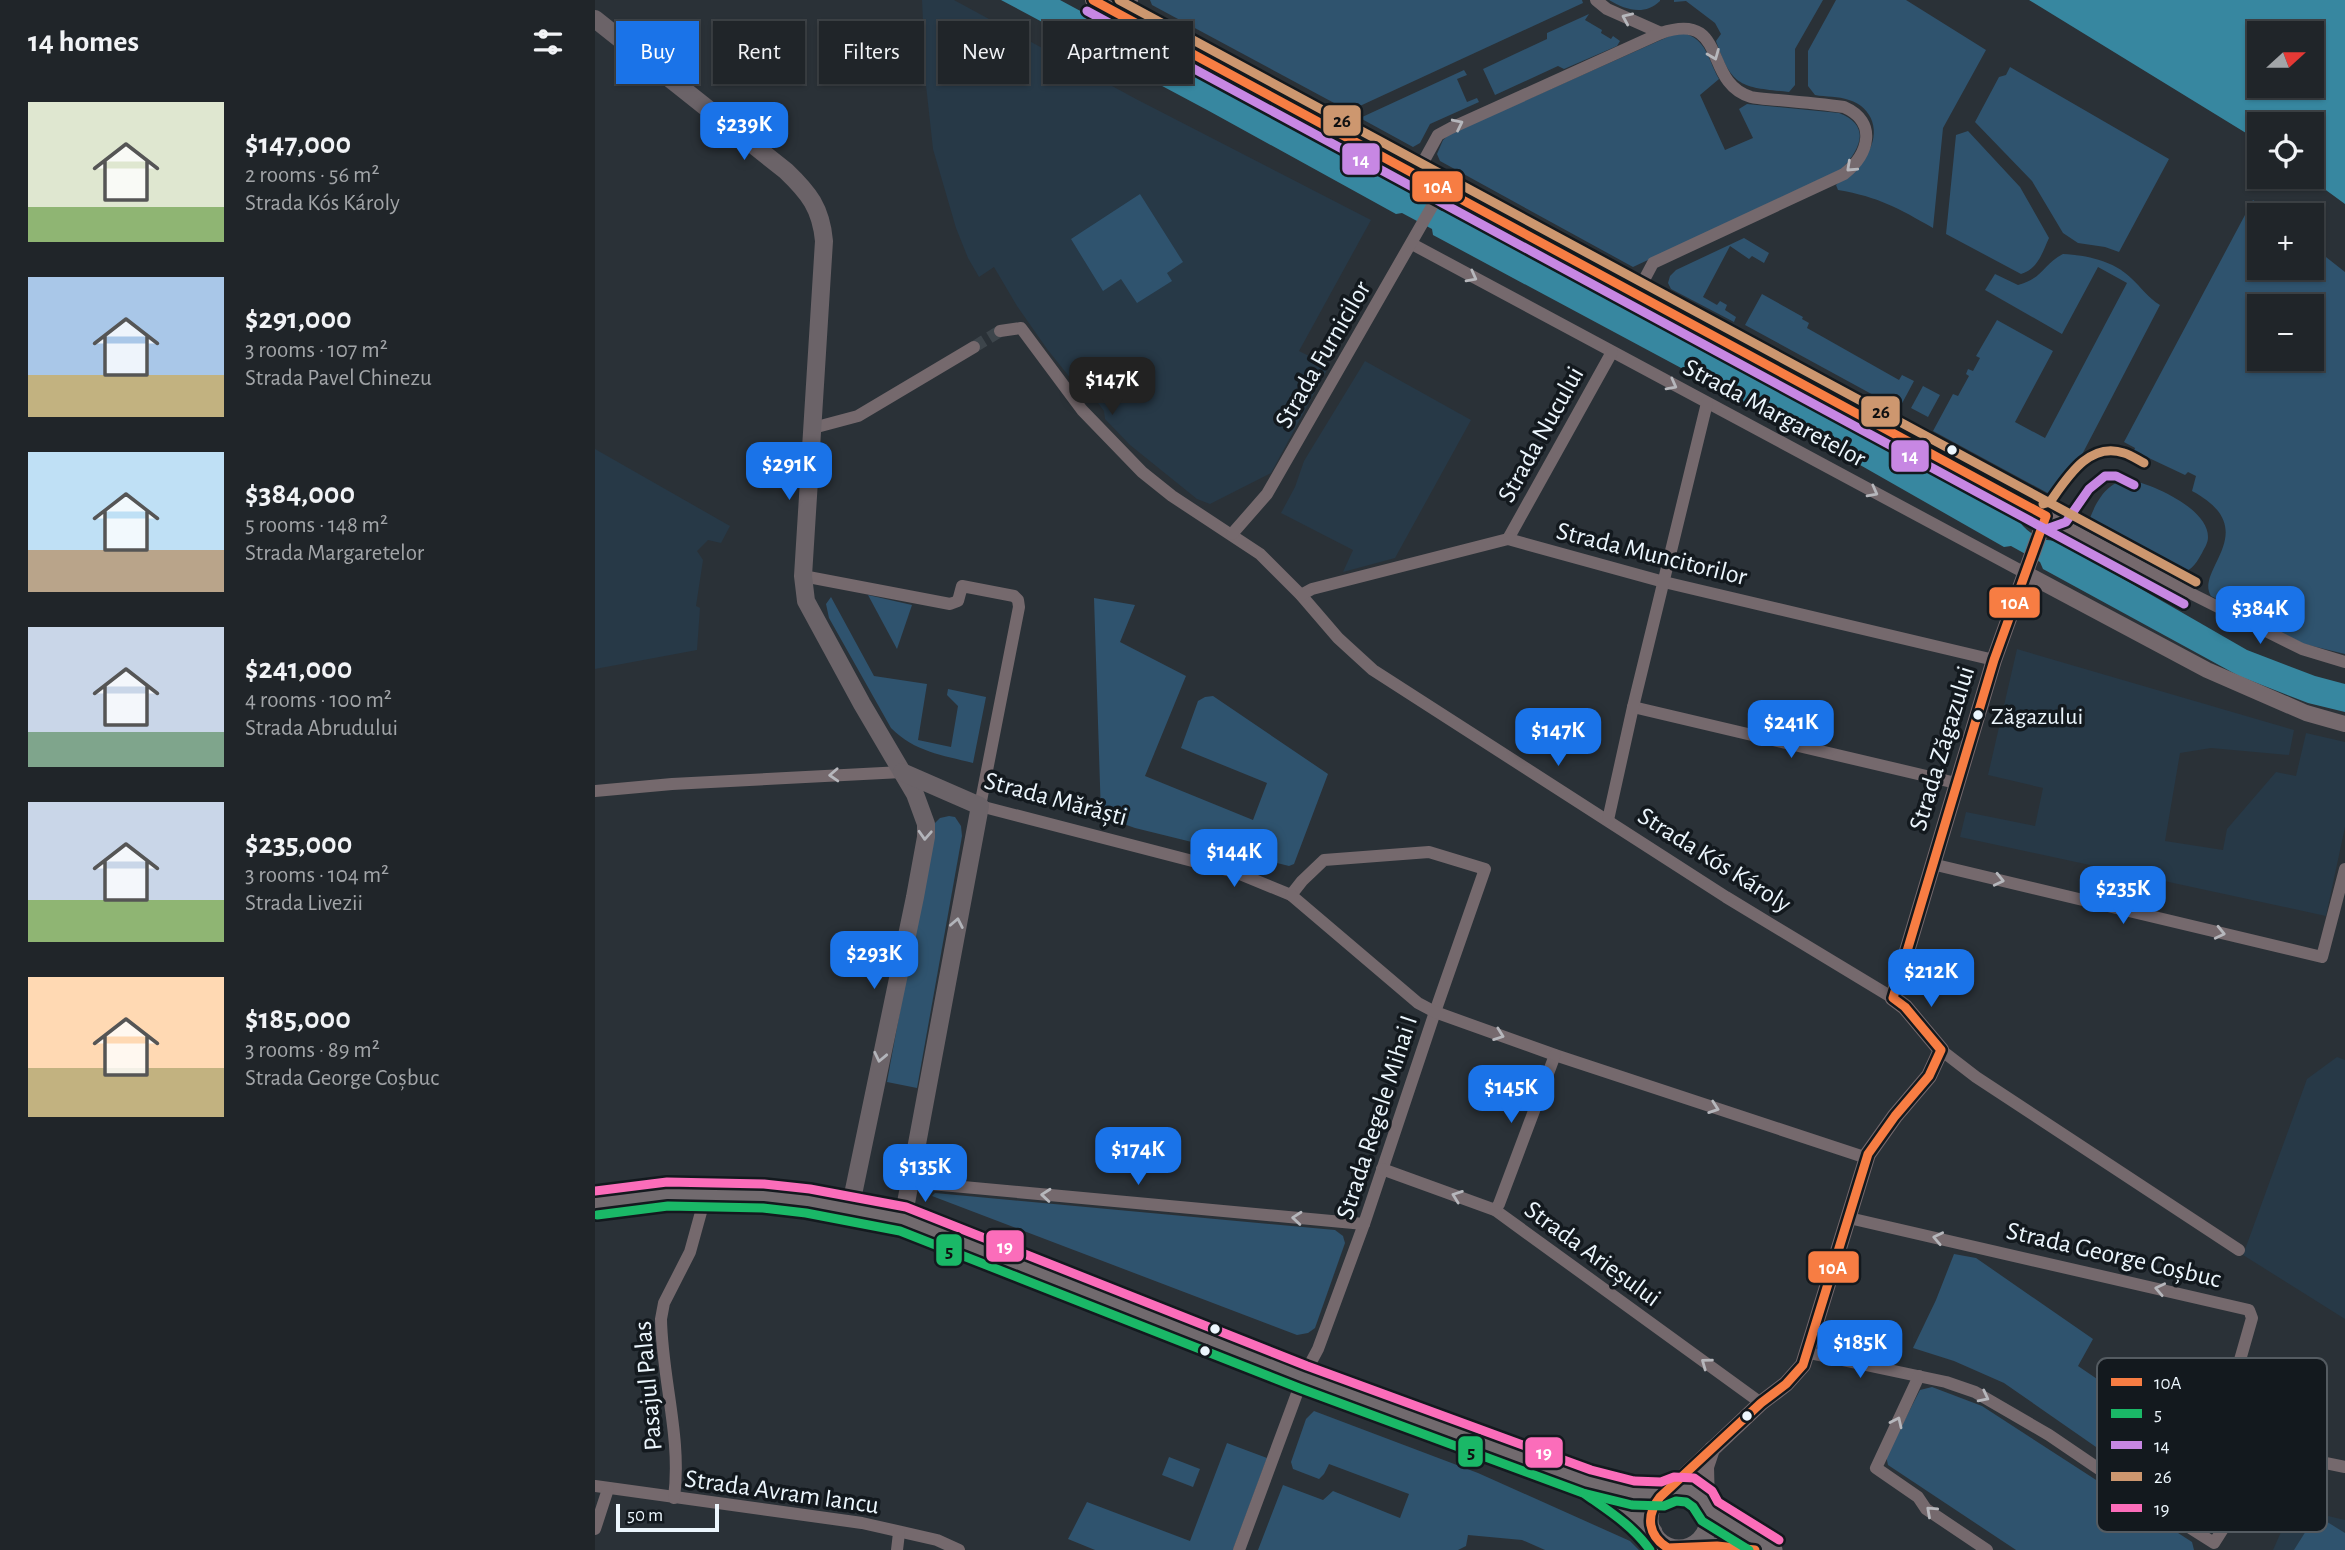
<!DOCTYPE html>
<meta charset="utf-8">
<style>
body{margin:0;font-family:"Alegreya Sans",sans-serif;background:#2d3135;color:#f1f3f6;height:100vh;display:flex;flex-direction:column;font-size:26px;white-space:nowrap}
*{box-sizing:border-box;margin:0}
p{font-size:23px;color:#a2a5a8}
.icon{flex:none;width:38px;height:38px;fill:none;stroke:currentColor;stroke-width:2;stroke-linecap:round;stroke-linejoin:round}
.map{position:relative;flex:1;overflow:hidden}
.panel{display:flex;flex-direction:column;background:#202529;width:595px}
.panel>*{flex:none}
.hud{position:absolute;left:21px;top:21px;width:665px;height:63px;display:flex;gap:14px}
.needle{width:46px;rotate:69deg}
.fabs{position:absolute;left:1652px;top:21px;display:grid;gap:14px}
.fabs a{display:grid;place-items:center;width:77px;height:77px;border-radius:0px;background:#202529;box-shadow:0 2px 5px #0004,0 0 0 2px #3d4246;font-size:35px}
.scale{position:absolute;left:21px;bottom:18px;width:103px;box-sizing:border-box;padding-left:7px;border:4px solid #ecf6fd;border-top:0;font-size:19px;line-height:24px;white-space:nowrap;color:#ecf6fd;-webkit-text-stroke:5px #13191e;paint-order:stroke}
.price{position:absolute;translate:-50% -60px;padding:0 16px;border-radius:14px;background:#1a73e8;color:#fff;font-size:23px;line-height:46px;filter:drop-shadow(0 2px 4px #0008)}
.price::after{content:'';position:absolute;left:50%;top:42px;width:21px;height:16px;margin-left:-10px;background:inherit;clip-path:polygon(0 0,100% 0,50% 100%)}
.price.on{background:#222;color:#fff}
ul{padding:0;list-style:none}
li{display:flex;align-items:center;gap:21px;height:175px;padding:0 28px}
li span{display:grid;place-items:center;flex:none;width:196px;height:140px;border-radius:0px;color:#555}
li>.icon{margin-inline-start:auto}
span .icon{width:84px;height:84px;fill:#fffc;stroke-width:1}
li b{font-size:30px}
h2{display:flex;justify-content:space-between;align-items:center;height:84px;padding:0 28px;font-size:30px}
.tag{padding:0 24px;border-radius:0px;background:#202529;box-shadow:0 2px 5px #0004,0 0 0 2px #3d4246;font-size:24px;line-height:63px}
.tag.on{background:#1a73e8;color:#fff}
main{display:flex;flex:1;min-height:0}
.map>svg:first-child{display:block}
.built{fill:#273947}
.green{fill:#2f536e;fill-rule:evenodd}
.water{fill:#3787a0;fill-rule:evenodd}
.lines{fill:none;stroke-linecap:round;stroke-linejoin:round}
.minor-tunnel{stroke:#3d454b;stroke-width:12;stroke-dasharray:12 6;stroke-linecap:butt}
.minor{stroke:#75696d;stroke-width:12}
.tertiary{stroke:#75696d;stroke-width:16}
.secondary{stroke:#6b6368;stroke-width:18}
.primary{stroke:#716a6e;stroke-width:19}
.bus-1-casing{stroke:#13191e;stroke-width:14}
.bus-2-casing{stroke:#13191e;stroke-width:14}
.bus-3-casing{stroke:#13191e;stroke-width:14}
.bus-4-casing{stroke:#13191e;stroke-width:14}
.bus-5-casing{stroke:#13191e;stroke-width:14}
.bus-1{stroke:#f77d43;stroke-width:9}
.bus-2{stroke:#1ab867;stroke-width:9}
.bus-3{stroke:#c787e3;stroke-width:9}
.bus-4{stroke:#cd976f;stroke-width:9}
.bus-5{stroke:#fb6dba;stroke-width:9}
.oneway{stroke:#b6b7bc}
.oneway2{stroke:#b2b4ba}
.bus-dot{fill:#ecf6fd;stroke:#13191e;stroke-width:2.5}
.labels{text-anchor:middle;stroke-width:7;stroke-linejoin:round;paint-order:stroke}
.bus-label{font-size:24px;fill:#ecf6fd;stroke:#13191e;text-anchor:start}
.street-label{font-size:26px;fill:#ecf6fd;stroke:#13191e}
.key{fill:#13191e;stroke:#545b61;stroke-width:2}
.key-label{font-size:19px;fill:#ecf6fd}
.line-badge{stroke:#13191e;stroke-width:2.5}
.badge-label{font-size:19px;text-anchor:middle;font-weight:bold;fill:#fff}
.pale-badge-label{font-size:19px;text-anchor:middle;font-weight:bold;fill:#111}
</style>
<main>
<section class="panel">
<h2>14 homes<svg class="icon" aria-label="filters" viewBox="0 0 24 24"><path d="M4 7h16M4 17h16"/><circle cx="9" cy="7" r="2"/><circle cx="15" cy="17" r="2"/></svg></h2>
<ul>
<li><span style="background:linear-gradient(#dfe7d0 75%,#8fb573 0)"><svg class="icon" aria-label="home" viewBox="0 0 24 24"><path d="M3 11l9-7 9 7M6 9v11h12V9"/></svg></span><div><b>$147,000</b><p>2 rooms · 56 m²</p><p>Strada Kós Károly</p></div></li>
<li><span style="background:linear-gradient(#a9c7e8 70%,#c2b280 0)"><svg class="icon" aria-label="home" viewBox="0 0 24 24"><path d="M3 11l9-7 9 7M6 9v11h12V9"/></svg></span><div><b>$291,000</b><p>3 rooms · 107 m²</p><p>Strada Pavel Chinezu</p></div></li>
<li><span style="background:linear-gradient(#bfe0f5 70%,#b9a48a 0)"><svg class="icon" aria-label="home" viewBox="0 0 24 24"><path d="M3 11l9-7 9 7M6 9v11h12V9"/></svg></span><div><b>$384,000</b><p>5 rooms · 148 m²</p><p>Strada Margaretelor</p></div></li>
<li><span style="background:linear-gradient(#c9d6e8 75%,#7fa58c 0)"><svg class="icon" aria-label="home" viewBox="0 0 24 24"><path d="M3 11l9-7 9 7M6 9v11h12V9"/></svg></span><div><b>$241,000</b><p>4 rooms · 100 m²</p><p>Strada Abrudului</p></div></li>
<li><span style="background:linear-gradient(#c9d6e8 70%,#8fb573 0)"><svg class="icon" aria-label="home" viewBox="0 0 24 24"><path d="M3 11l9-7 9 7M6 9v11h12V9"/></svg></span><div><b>$235,000</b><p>3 rooms · 104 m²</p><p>Strada Livezii</p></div></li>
<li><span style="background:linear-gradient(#ffd9b3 65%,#c2b280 0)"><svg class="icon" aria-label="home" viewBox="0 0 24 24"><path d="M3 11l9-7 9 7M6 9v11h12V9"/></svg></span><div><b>$185,000</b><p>3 rooms · 89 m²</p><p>Strada George Coșbuc</p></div></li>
</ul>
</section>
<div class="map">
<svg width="1750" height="1550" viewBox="0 0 1750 1550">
<rect width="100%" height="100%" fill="#2a3137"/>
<g class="built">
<path d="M327 0H359L541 99 776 220 704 351 734 366 676 473 615 504 602 499 535 445 510 419 509 411 497 395H489L452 349 422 306 399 267 384 277 373 258 361 228 338 149 331 85Z"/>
<path d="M770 361 876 420 800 558 748 572 758 550 686 513 700 487 709 461Z"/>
<path d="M0 449 135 526 126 543 113 540 102 551 108 560 101 606 105 608 102 650 0 669Z"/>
<path d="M1422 649 1699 730 1694 755 1616 748 1585 753 1570 841 1628 850 1632 829 1681 772 1701 776 1711 733 1750 742V827L1731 916 1365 837 1371 812 1440 826 1448 788 1393 775Z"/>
<path d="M1742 1057 1750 1060V1319L1648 1255 1712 1079Z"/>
<path d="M1708 1510 1750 1520V1550H1678L1690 1523 1704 1526Z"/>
</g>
<g class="green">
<path d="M555 0H987L988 3 754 111 557 5Z"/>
<path d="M1014 0H1065V1C1049 16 1031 10 1014 0Z"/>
<path d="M1079 0H1228L1200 49V85L1194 92C1147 87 1137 88 1121 41L1126 34 1120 23 1091 1 1079 2Z"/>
<path d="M1241 0H1311L1391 50 1348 128 1338 228C1303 208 1284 197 1243 190L1241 185 1244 182C1253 173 1266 164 1272 154 1286 133 1278 107 1254 100 1243 96 1231 97 1220 95L1213 86V51Z"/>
<path d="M994 14 990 20 1007 30 1006 33 1016 39 1018 36 1025 41 1022 46 969 69 963 66 900 95 888 69 952 39V33Z"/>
<path d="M1088 33C1112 39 1113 60 1124 79L1105 95 1130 150 1158 138 1144 109 1152 104 1244 113C1277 126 1265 149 1247 169L1038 267 845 161 842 154 848 140 855 134 1077 35Z"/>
<path d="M1415 67 1574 159 1524 252 1510 247 1483 243 1468 233 1437 181 1380 122 1404 77 1411 75Z"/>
<path d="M869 70 872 75 862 79 872 102 882 98 884 102 835 124 825 143 818 147 765 118Z"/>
<path d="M1373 131 1425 187 1454 238C1447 253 1443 269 1426 274L1351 234 1361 135Z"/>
<path d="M545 194 588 262 572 273 577 281 542 303 526 279 508 291 476 239Z"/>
<path d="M1658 200 1678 215H1664V268H1717V246L1750 272V654L1709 644 1616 596C1599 570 1670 530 1597 491L1601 476 1593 472 1590 475 1539 451 1540 448 1529 442ZM1664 306H1717V359H1664Z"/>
<path d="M1149 238 1174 253 1169 263 1157 256 1154 259 1135 246 1108 297 1122 305 1125 301 1132 305 1130 310 1141 317 1139 322 1076 289 1073 283 1075 276 1081 270Z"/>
<path d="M1468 254C1491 255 1519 261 1536 278 1546 287 1553 298 1565 305L1468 491 1460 497 1338 431 1358 394 1363 396 1374 376 1371 374 1373 369 1378 371 1385 358 1381 356 1402 320 1458 351 1420 422 1450 438 1532 283 1503 267 1467 334 1390 290 1400 274 1423 285C1449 278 1448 264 1468 254Z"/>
<path d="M1167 294 1208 317 1207 319 1214 323 1212 328 1304 380 1307 375 1319 381 1304 409 1150 325Z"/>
<path d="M1328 386 1345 395 1333 417 1316 408Z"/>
<path d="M1532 479C1557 484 1613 508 1613 537 1613 543 1610 547 1607 553 1600 566 1594 573 1579 575L1502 533 1495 518C1502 500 1512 483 1532 479Z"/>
<path d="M273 595 317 605 302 649Z"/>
<path d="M236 597 279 676 332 684 323 740 356 747 363 706 352 695 353 689 391 697 378 763C347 755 320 752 296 728L234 618 231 604Z"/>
<path d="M499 598 540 605 525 642 591 676 550 776 658 820 672 783 586 748 603 701 610 697 618 696 733 774 699 864 694 866 540 828 506 816Z"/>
<path d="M354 816 360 817 366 826 367 836 322 1088 292 1082 339 824 345 818Z"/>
<path d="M340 1193 740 1230 748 1236 750 1243 720 1328 713 1333 702 1335 337 1196Z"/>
<path d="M1359 1254 1381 1258 1498 1339 1483 1366 1592 1440 1567 1485 1560 1488 1409 1383 1359 1361 1318 1348 1341 1300Z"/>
<path d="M1337 1387 1387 1406 1597 1542 1599 1550H1421L1293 1465 1291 1456 1325 1390Z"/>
<path d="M719 1411 883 1473 1035 1541 1044 1550H950L927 1540 873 1535 871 1546 863 1550H663L688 1485 728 1500 738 1491 805 1518 814 1494 734 1464 729 1474 724 1479 698 1469 696 1462 711 1419Z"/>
<path d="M632 1443 672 1458 638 1550H500L473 1539 492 1502 595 1541Z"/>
<path d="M574 1457 605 1469 598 1487 567 1475Z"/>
<path d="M1721 1515 1750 1533V1550H1699Z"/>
</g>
<g class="water">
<path d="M406 0H465L814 188 816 195 847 211 853 209 1371 490 1424 520C1429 531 1449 543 1461 540L1652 650 1720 676 1750 684V712L1713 703 1644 676 1448 569 1445 562 1416 546 1409 547 1237 449 838 235 837 229 807 213 801 214 614 111Z"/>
<path d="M1434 0H1750V204L1713 177H1717V124H1664V141ZM1664 33H1717V86H1664Z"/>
</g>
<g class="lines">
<path class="minor-tunnel" d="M379 347 405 331"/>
<g class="minor">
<path d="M1001 0 1012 9 1066 33"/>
<path d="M528 16 537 0"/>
<path d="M821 175 843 135 856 128 1066 33C1134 10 1107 83 1156 97 1164 99 1174 99 1183 100 1205 102 1227 104 1249 107 1283 122 1274 154 1249 174L1058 263 1041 295"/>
<path d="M817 244 1430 573"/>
<path d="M405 331 426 328 487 410 547 472 577 496 665 554 706 595 743 638 778 670 1131 897 1298 998"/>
<path d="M218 428 263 416 379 347"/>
<path d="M1451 516 1595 593 1707 649 1750 662"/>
<path d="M637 534 672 494 847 189"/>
<path d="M913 539 1017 352"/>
<path d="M208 576 355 604 363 601 367 586 419 596 423 600 424 607 385 806 640 872 696 895 707 881 729 860 834 852 890 869 840 1012 769 1224 723 1349 708 1377 697 1407 644 1550"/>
<path d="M706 595 717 589 913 539 1069 582 1399 660"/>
<path d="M1038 707 1361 783"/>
<path d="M0 791 77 784 307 772"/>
<path d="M1013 820 1038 707 1112 403"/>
<path d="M1337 864 1727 957 1750 869"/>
<path d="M696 895 823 1003 840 1012 960 1055 1272 1158"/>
<path d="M1346 1050 1381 1077 1644 1250"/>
<path d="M787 1169 900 1210 1166 1403"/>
<path d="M314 1182 769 1224"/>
<path d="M900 1210 904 1204 960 1055"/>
<path d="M1254 1218 1654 1310 1657 1318 1637 1388 1622 1426 1563 1508"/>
<path d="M1214 1353 1351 1382 1380 1392 1454 1435 1529 1486 1619 1543 1677 1452"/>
<path d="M1324 1376 1281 1468 1323 1497 1331 1509 1392 1550"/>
<path d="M1622 1426 1677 1452 1750 1467"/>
<path d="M0 1486 267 1523 342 1540 364 1550"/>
<path d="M79 1498C87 1438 67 1379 66 1319L69 1303 95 1252 111 1194"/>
<path d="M0 1529 13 1489"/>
<path d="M302 1550 304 1533"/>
</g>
<g class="tertiary">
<path d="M498 0 1451 516 1399 660 1298 998 1310 1007 1346 1050 1334 1076 1300 1116 1273 1154 1208 1365 1191 1384 1166 1403 1072 1492"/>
<path d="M1430 573 1612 670 1711 713 1750 724"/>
<path d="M1112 1506 1111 1467 1117 1449"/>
<path d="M1059 1535V1550"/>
</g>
<g class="secondary">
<path d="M0 19 191 171C214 193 226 208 229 241L208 576 211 601 267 704 320 794 331 824V837L320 897 255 1209"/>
<path d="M307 772 385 806 308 1219"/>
</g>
<g class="primary">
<path d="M0 1203 72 1194 169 1196 213 1201 308 1219 527 1304 708 1377 992 1482 1037 1493 1068 1494"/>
<circle cx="1084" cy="1519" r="30"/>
<path d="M1004 1489 1032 1508 1058 1532"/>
<path d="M1114 1511 1178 1550"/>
<path d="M1097 1547H1144L1160 1550"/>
</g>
<g class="bus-1-casing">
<path id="bus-1" d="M498 0 1451 516 1399 660 1298 998 1310 1007 1346 1050 1334 1076 1300 1116 1273 1154 1208 1365 1191 1384 1166 1403 1065 1497C1050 1516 1053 1536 1073 1548L1122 1546 1160 1550"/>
</g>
<g class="bus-2-casing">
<g id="bus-2">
<path d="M2 1215 73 1206 168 1208 211 1213 305 1231 704 1388 988 1493 1037 1505 1069 1506 1081 1501 1091 1502 1098 1507 1107 1521 1154 1550"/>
<path d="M990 1494C1014 1511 1038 1526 1055 1550"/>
</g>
</g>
<g class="bus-3-casing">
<g id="bus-3">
<path d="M492 11 1589 604"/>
<path d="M1454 528 1471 522 1494 489 1510 476H1521L1539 485"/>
</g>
</g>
<g class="bus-4-casing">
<g id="bus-4">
<path d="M524 0 1601 582"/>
<path d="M1448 504 1455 502C1472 478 1494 441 1529 453 1536 455 1543 460 1549 463"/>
</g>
</g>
<g class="bus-5-casing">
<path id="bus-5" d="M0 1191 72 1182 169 1184 215 1189 311 1207 712 1366 996 1470 1039 1481 1066 1482 1079 1477 1099 1478 1117 1491 1123 1502 1184 1540"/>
</g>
<use href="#bus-1" class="bus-1"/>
<use href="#bus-2" class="bus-2"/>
<use href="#bus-3" class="bus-3"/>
<use href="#bus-4" class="bus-4"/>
<use href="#bus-5" class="bus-5"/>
</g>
<defs><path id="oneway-chevron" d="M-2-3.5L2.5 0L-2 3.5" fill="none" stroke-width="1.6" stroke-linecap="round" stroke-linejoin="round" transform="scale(1.75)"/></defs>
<g class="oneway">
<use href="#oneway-chevron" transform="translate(1032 18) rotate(-156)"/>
<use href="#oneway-chevron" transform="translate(1119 55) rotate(68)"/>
<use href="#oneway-chevron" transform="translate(863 124) rotate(-26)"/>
<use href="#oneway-chevron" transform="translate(1256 167) rotate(137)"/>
<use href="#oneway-chevron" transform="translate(877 277) rotate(28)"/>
<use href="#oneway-chevron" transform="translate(1077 385) rotate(28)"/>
<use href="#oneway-chevron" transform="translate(1278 492) rotate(28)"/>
<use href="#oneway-chevron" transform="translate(239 775) rotate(177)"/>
<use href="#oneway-chevron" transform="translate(1404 880) rotate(13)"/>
<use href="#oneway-chevron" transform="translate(1625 933) rotate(13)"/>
<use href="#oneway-chevron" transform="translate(904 1035) rotate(20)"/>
<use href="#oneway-chevron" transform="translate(1119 1108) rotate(19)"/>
<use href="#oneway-chevron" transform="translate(451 1195) rotate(-175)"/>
<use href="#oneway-chevron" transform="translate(862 1196) rotate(-160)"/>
<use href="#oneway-chevron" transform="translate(702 1218) rotate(-175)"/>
<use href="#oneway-chevron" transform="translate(1343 1238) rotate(-168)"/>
<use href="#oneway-chevron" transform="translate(1565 1289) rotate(-168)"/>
<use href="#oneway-chevron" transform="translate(1111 1363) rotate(-144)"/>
<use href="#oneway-chevron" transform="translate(1389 1397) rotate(27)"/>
<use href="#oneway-chevron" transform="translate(1302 1422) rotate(-65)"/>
<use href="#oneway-chevron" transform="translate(1336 1511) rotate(-138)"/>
</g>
<g class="oneway2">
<use href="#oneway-chevron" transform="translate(330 835) rotate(93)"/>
<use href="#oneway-chevron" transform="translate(362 923) rotate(-79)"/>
<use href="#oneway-chevron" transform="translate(285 1057) rotate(102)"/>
</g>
<g class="bus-dot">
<circle cx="1357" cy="450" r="6"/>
<circle cx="1383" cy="715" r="6"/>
<circle cx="620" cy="1329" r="6"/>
<circle cx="610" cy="1351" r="6"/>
<circle cx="1152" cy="1416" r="6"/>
</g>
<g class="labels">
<g class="bus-label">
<text x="1396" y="724">Zăgazului</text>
</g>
<g class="street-label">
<text transform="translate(727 354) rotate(-60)" y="9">Strada Furnicilor</text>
<text transform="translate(1180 412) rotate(28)" y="9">Strada Margaretelor</text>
<text transform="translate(945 434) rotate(-61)" y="9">Strada Nucului</text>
<text transform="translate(1057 553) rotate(14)" y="9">Strada Muncitorilor</text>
<text transform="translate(1346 748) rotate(-73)" y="9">Strada Zăgazului</text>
<text transform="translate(461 798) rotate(15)" y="9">Strada Mărăști</text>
<text transform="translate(1120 859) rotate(32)" y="9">Strada Kós Károly</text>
<text transform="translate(781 1117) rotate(-72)" y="9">Strada Regele Mihai I</text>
<text transform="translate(998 1253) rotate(36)" y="9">Strada Arieșului</text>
<text transform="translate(1519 1254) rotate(13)" y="9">Strada George Coșbuc</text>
<text transform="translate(52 1386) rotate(-95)" y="9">Pasajul Palas</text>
<text transform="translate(187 1491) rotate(8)" y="9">Strada Avram Iancu</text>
</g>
</g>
<rect x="1502" y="1358" width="230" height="174" rx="10" class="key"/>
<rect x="1516" y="1378" width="31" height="8" fill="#f77d43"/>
<rect x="1516" y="1409" width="31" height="9" fill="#1ab867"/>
<rect x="1516" y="1441" width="31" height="8" fill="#c787e3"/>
<rect x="1516" y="1472" width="31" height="9" fill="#cd976f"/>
<rect x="1516" y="1504" width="31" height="8" fill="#fb6dba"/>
<g class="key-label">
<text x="1559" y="1389">10A</text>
<text x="1559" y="1420">5</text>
<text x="1559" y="1452">14</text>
<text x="1559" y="1483">26</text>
<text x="1559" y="1515">19</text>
</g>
<g class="line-badge">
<rect x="727" y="104" width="40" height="33" rx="7" fill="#cd976f"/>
<rect x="746" y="142" width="40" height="34" rx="7" fill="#c787e3"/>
<rect x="816" y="170" width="53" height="33" rx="7" fill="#f77d43"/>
<rect x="1265" y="395" width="41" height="33" rx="7" fill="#cd976f"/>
<rect x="1295" y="439" width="40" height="34" rx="7" fill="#c787e3"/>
<rect x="1393" y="586" width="53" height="33" rx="7" fill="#f77d43"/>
<rect x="390" y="1229" width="40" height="34" rx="7" fill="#fb6dba"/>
<rect x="340" y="1233" width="28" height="34" rx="7" fill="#1ab867"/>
<rect x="1212" y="1250" width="53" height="34" rx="7" fill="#f77d43"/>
<rect x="862" y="1435" width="27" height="33" rx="7" fill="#1ab867"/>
<rect x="929" y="1436" width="40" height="33" rx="7" fill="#fb6dba"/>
</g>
<g class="badge-label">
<text x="766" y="166">14</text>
<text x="843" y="193">10A</text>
<text x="1315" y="462">14</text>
<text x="1420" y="609">10A</text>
<text x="410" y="1253">19</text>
<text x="1238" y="1274">10A</text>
<text x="949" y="1459">19</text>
</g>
<g class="pale-badge-label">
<text x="747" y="127">26</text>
<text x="1286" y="418">26</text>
<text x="354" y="1257">5</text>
<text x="876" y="1458">5</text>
</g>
</svg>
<div class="fabs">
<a><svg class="needle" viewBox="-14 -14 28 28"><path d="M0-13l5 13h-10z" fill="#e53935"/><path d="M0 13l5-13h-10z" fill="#a2a5a8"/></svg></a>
<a><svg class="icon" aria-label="locate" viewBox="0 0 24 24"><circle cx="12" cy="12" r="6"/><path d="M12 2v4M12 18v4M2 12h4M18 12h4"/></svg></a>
<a>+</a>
<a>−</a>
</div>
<div class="scale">50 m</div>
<b class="price" style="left:149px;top:162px">$239K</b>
<b class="price on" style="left:517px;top:417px">$147K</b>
<b class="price" style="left:194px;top:502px">$291K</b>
<b class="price" style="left:1665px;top:646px">$384K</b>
<b class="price" style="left:1196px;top:760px">$241K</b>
<b class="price" style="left:963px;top:768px">$147K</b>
<b class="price" style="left:639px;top:889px">$144K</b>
<b class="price" style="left:1528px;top:926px">$235K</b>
<b class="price" style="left:279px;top:991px">$293K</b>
<b class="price" style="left:1336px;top:1009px">$212K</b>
<b class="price" style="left:916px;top:1125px">$145K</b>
<b class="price" style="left:543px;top:1187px">$174K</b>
<b class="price" style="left:330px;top:1204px">$135K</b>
<b class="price" style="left:1265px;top:1380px">$185K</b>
<div class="hud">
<a class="tag on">Buy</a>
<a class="tag">Rent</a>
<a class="tag">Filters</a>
<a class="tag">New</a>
<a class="tag">Apartment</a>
</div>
</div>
</main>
